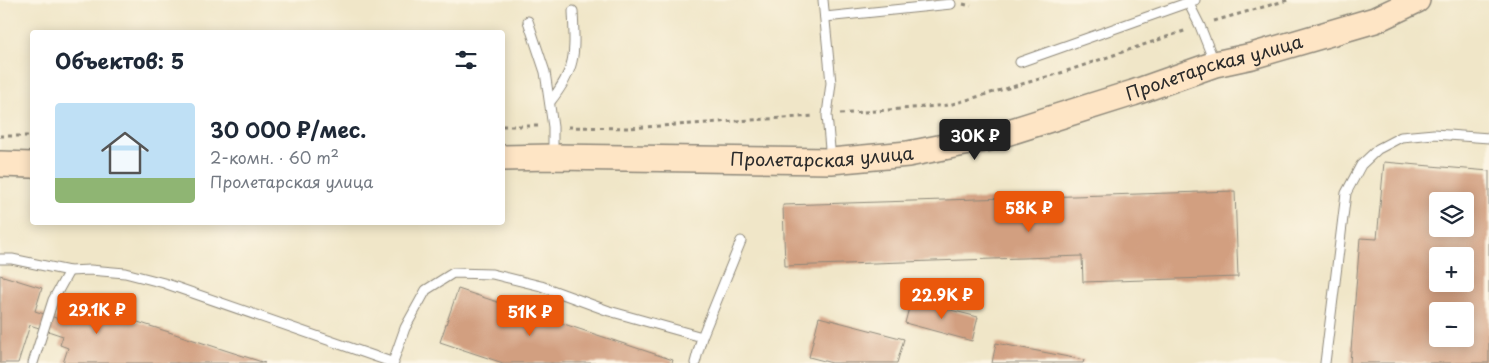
<!DOCTYPE html>
<html lang="ru">
<meta charset="utf-8">
<style>
body{margin:0;font-family:"Playpen Sans",sans-serif;background:#f2f2f3;color:#1f2937;height:100vh;display:flex;flex-direction:column;font-size:19px;white-space:nowrap}
*{box-sizing:border-box;margin:0}
p{font-size:16px;color:#747a83}
.icon{flex:none;width:28px;height:28px;fill:none;stroke:currentColor;stroke-width:2;stroke-linecap:round;stroke-linejoin:round}
.map{position:relative;flex:1;overflow:hidden}
.panel{position:absolute;left:30px;top:30px;width:475px;height:195px;display:flex;flex-direction:column;background:#fff;border-radius:5px;box-shadow:0 2px 12px #0003}
.panel>*{flex:none}
.buttons{position:absolute;left:1429px;top:192px;display:grid;gap:10px}
.buttons a{display:grid;place-items:center;width:45px;height:45px;border-radius:5px;background:#fff;box-shadow:0 2px 12px #0003;font-size:25px}
.price{position:absolute;translate:-50% -42px;padding:0 11px;border-radius:5px;background:#ea580c;color:#fff;font-size:16px;line-height:32px;filter:drop-shadow(0 1px 2px #0008)}
.price::after{content:'';position:absolute;left:50%;top:30px;width:15px;height:11px;margin-left:-8px;background:inherit;clip-path:polygon(0 0,100% 0,50% 100%)}
.price.current{background:#222;color:#fff}
ul{padding:0;list-style:none}
li{display:flex;align-items:center;gap:15px;height:125px;padding:0 25px}
li span{display:grid;place-items:center;flex:none;width:140px;height:100px;border-radius:5px;color:#555}
li>.icon{margin-inline-start:auto}
span .icon{width:60px;height:60px;fill:#fffc;stroke-width:1}
li b{font-size:21px}
h2{display:flex;justify-content:space-between;align-items:center;height:60px;padding:0 25px;font-size:21px}
.map>svg:first-child{display:block}
.building{fill:#d29f80;fill-rule:evenodd}
.lines{fill:none;stroke-linecap:round;stroke-linejoin:round}
.lane-casing{stroke:#8e887a;stroke-width:11}
.secondary-casing{stroke:#8e887a;stroke-width:28}
.path{stroke:#8e887a;stroke-width:3;stroke-dasharray:4 4;stroke-linecap:butt}
.lane{stroke:#fff;stroke-width:9}
.secondary{stroke:#fee5c5;stroke-width:25}
.labels{text-anchor:middle;stroke-width:4;stroke-linejoin:round;paint-order:stroke}
.street-label{font-size:18px;fill:#2b2b2b;stroke:#fcf5e5}
</style>
<div class="map">
<svg width="1489" height="363" viewBox="0 0 1489 363">
<rect width="100%" height="100%" fill="#fcf5e5"/>
<filter id="ink" filterUnits="userSpaceOnUse"><feTurbulence type="fractalNoise" baseFrequency=".02" numOctaves="2"/><feDisplacementMap in="SourceGraphic" scale="10" xChannelSelector="R" yChannelSelector="G"/><feConvolveMatrix kernelMatrix="1 2 1 2 8 2 1 2 1" color-interpolation-filters="sRGB"/></filter>
<filter id="wash" filterUnits="userSpaceOnUse"><feTurbulence type="fractalNoise" baseFrequency=".0096" numOctaves="4" result="noise"/><feDisplacementMap in="SourceGraphic" scale="20" xChannelSelector="R" yChannelSelector="G"/><feGaussianBlur stdDeviation="1.12" result="paint"/><feColorMatrix in="noise" values="0 0 0 0 0 0 0 0 0 0 0 0 0 0 0 0 0 1.4 0 .05"/><feComposite in="paint" operator="in"/></filter>
<g filter="url(#wash)">
<rect width="100%" height="100%" fill="#f0e6c8"/>
<g id="blocks">
<g class="building">
<path d="M1384 162 1489 171V363H1350L1360 238 1377 239ZM1438 201H1465V229H1438ZM1438 256H1465V284H1438ZM1438 311H1465V339H1438Z"/>
<path d="M1235 191 1238 277 1083 282 1082 256 785 266 783 205Z"/>
<path d="M0 275 42 288 35 311 68 322 72 308 83 312 85 305 265 363H63L68 348 60 345 63 336 30 325 18 363H0Z"/>
<path d="M458 289 673 360 672 363H503L440 342Z"/>
<path d="M911 300 978 317 972 341 905 323Z"/>
<path d="M819 317 904 339 897 363H832L809 357Z"/>
<path d="M996 343 1084 360 1083 363H992Z"/>
</g>
</g>
</g>
<g filter="url(#ink)">
<use href="#blocks" fill-opacity="0" stroke="#8e887a" stroke-width="1"/>
<g class="lines">
<g class="lane-casing">
<g id="lane">
<path d="M823 0 831 83 827 115 831 160"/>
<path d="M1187 0 1200 26 1215 64"/>
<path d="M825 17 951 4"/>
<path d="M528 21 545 72 553 127V154"/>
<path d="M1020 62 1195 0"/>
<path d="M550 102C577 68 575 53 573 11"/>
<path d="M0 259H12L69 271 90 270 125 273 164 283 394 363"/>
<path d="M393 362 405 328 426 290 453 273 492 274 541 286 609 311 702 337"/>
<path d="M33 363 53 300 69 271"/>
<path d="M695 363 702 337 741 241"/>
<path d="M1325 363 1346 193 1361 165 1378 149 1401 137 1434 134 1489 138"/>
</g>
</g>
<g class="secondary-casing">
<g id="secondary">
<path id="s1" d="M502 158 553 157 831 161 908 154 990 138 1133 93 1215 64 1252 56 1375 20 1417 0"/>
<path d="M0 164 32 165"/>
</g>
</g>
<g class="path">
<path d="M963 4 971 6"/>
<path d="M1214 21 1288 0"/>
<path d="M840 114 949 105 1064 72 1187 30"/>
<path d="M502 126H539"/>
<path d="M568 127 629 128 814 116"/>
<path d="M0 136H32"/>
</g>
<use href="#lane" class="lane"/>
<use href="#secondary" class="secondary"/>
</g>
</g>
<g class="labels">
<g class="street-label">
<text dy="6" stroke="none"><textPath href="#s1" startOffset="725">Пролетарская улица</textPath></text>
<text dy="6" stroke="none"><textPath href="#s1" startOffset="320">Пролетарская улица</textPath></text>
</g>
</g>
</svg>
<div class="buttons">
<a><svg class="icon" aria-label="layers" viewBox="0 0 24 24"><path d="M12 4l9 5-9 5-9-5zM3 14l9 5 9-5"/></svg></a>
<a>+</a>
<a>−</a>
</div>
<b class="price current" style="left:975px;top:161px">30K ₽</b>
<b class="price" style="left:1029px;top:233px">58K ₽</b>
<b class="price" style="left:942px;top:320px">22.9K ₽</b>
<b class="price" style="left:97px;top:335px">29.1K ₽</b>
<b class="price" style="left:530px;top:337px">51K ₽</b>
<section class="panel">
<h2>Объектов: 5<svg class="icon" aria-label="filters" viewBox="0 0 24 24"><path d="M4 7h16M4 17h16"/><circle cx="9" cy="7" r="2"/><circle cx="15" cy="17" r="2"/></svg></h2>
<ul>
<li><span style="background:linear-gradient(#bfe0f5 75%,#8fb573 0)"><svg class="icon" aria-label="home" viewBox="0 0 24 24"><path d="M3 11l9-7 9 7M6 9v11h12V9"/></svg></span><div><b>30 000 ₽/мес.</b><p>2-комн. · 60 m²</p><p>Пролетарская улица</p></div></li>
</ul>
</section>
</div>
